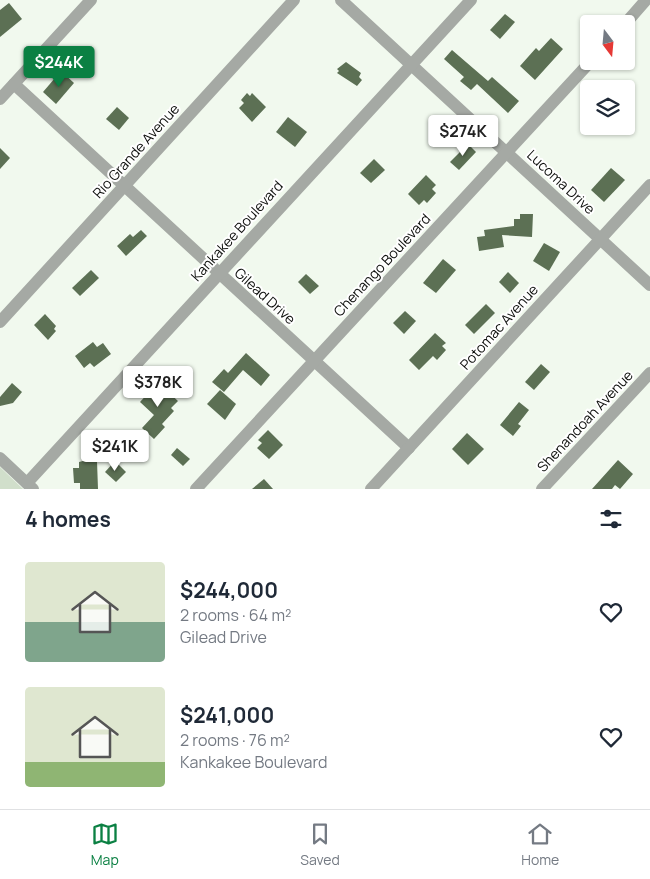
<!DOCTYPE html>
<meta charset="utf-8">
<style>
body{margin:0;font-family:Manrope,sans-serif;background:#f2f2f3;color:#1f2937;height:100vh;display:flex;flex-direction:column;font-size:19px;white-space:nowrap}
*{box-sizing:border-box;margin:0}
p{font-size:16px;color:#747a83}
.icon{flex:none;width:28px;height:28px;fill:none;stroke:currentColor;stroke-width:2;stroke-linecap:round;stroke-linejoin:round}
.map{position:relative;height:489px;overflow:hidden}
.side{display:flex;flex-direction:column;background:#fff;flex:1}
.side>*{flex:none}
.needle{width:32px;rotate:164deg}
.controls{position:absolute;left:580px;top:15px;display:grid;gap:10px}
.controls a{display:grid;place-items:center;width:55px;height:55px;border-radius:5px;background:#fff;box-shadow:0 1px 4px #0004;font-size:25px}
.price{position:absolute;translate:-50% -42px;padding:0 11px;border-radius:5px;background:#fff;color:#222;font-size:16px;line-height:32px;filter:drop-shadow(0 1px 2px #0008)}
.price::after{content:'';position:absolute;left:50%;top:30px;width:15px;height:11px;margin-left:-8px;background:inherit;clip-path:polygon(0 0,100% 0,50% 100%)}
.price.on{background:#0b8043;color:#fff}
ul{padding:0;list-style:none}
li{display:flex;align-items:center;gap:15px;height:125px;padding:0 25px}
li span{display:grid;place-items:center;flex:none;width:140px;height:100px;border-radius:5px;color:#555}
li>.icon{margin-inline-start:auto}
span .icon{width:60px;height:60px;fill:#fffc;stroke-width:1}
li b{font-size:21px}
h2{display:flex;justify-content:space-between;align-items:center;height:60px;padding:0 25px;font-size:21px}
.dock{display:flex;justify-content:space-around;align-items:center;height:70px;border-top:1px solid #e0e1e3;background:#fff;font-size:14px;color:#747a83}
.dock a{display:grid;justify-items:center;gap:2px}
.dock .on{color:#0b8043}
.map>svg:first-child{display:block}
.green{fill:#d1dfcb}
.building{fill:#5c7054}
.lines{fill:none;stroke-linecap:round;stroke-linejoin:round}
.minor{stroke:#a5a9a4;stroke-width:12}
.labels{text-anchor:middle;stroke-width:4;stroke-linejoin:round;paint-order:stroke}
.street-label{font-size:14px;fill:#0c0e0b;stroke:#fff}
</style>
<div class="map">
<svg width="650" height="489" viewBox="0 0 650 489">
<rect width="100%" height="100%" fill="#f1f9ee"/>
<path class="green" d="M0 467 23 489H0Z"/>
<g class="building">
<path d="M9 3 22 19 0 37V10Z"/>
<path d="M505 14 515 22 500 39 490 30Z"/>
<path d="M551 38 563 49 535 80 520 66 536 48 539 51Z"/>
<path d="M452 50 488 81 492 77 519 101 508 113 477 84 471 90 460 81 464 77 444 59Z"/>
<path d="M346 62 361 73 359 77 362 80 357 86 337 73 339 71 337 69Z"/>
<path d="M61 71 74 83 56 104 43 92Z"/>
<path d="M247 93 250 96 252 93 266 107 252 122 239 108 244 103 241 100Z"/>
<path d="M117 107 129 118 119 130 106 119Z"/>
<path d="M288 117 307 132 295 147 276 132Z"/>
<path d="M468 144 476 152 459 170 450 162Z"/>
<path d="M0 148 10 158 0 169Z"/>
<path d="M374 159 385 170 371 183 360 173Z"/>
<path d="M611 168 625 180 604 202 591 190Z"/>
<path d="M426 175 436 185 432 189 436 193 427 203 424 200 419 205 408 194Z"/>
<path d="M520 214H533L532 237 502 235 504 247 479 251 477 237 485 236 484 230 514 226V219H520Z"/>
<path d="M141 230 147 236 126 256 117 246 130 234 133 237Z"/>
<path d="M544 243 560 252 549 271 533 261Z"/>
<path d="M443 259 456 270 436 293 423 283Z"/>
<path d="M91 270 99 278 80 296 72 288Z"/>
<path d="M508 272 519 283 510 293 499 282Z"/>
<path d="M306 274 319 286 310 294 298 282Z"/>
<path d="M486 304 495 313 474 334 465 325Z"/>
<path d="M405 311 416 321 404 334 393 323Z"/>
<path d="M45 314 56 326 54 329 56 331 48 340 34 325Z"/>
<path d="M435 333 446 343 442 346 446 350 437 360 433 356 419 370 409 360Z"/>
<path d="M93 342 97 347 103 343 111 354 94 367 90 363 84 368 75 356Z"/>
<path d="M246 353 270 375 261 386 243 370 224 392 212 382 224 369 228 373Z"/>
<path d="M541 364 550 372 534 390 525 382Z"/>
<path d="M153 378 178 401 171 408 174 411 162 424 165 427 154 439 142 428 154 415 140 402 151 390 146 385Z"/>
<path d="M12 383 22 392 13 403 0 406V397Z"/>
<path d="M220 390 236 404 225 420 207 404Z"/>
<path d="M519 402 529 410 518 424 521 426 513 436 500 425Z"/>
<path d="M268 430 283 445 269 459 257 448 262 443 258 440Z"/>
<path d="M467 433 484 449 468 465 452 449Z"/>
<path d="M177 448 190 459 183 466 171 455Z"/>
<path d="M82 452H93V461H97L98 489H80V483H74L73 468H79V462L83 461Z"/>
<path d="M618 460 633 474 620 489 615 485 612 489H592Z"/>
<path d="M115 461 126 472 116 482 105 472Z"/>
<path d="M264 479 273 489H252Z"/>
</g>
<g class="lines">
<g class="minor">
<path d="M341 0 650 285"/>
<path d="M625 24 646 0"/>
<path d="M14 84 409 448"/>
<path d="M0 99 91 0"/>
<path d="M0 322 294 0"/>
<path d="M0 458 33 489"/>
<path d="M27 483 471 0"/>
<path d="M196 489 591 61"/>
<path d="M371 489 650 185"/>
<path d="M542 489 650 373"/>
</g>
</g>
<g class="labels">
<g class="street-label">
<text transform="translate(136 151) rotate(-48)" y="5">Rio Grande Avenue</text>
<text transform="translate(561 182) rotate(43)" y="5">Lucoma Drive</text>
<text transform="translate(237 231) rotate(-48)" y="5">Kankakee Boulevard</text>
<text transform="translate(382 265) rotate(-47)" y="5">Chenango Boulevard</text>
<text transform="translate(265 296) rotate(42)" y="5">Gilead Drive</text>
<text transform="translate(499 327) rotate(-48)" y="5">Potomac Avenue</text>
<text transform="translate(585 421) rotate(-47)" y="5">Shenandoah Avenue</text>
</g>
</g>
</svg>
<div class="controls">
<a><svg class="needle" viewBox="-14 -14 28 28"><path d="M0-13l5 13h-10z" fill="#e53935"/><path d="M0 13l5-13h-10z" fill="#747a83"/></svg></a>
<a><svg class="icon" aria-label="layers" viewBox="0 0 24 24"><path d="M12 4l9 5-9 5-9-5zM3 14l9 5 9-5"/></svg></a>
</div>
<b class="price on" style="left:59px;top:88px">$244K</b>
<b class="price" style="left:463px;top:157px">$274K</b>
<b class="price" style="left:158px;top:408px">$378K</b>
<b class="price" style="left:115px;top:472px">$241K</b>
</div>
<section class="side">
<h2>4 homes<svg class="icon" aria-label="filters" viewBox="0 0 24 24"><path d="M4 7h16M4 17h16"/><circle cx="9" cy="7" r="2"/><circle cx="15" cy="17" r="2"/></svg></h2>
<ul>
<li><span style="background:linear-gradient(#dfe7d0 60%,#7fa58c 0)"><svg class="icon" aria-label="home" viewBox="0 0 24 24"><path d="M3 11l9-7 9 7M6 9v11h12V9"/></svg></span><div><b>$244,000</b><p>2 rooms · 64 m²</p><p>Gilead Drive</p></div><svg class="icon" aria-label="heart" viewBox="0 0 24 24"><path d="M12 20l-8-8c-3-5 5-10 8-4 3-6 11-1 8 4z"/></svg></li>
<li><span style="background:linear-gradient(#dfe7d0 75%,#8fb573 0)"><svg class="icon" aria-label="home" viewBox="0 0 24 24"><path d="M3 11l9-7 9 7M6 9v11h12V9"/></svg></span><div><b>$241,000</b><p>2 rooms · 76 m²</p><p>Kankakee Boulevard</p></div><svg class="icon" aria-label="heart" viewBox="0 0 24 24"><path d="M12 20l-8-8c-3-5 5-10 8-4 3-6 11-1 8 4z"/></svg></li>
</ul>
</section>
<nav class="dock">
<a class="on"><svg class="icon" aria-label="map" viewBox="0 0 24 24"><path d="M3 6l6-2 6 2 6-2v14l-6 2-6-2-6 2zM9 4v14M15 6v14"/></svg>Map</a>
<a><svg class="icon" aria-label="saved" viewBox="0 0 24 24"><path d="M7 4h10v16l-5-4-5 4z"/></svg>Saved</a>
<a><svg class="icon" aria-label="home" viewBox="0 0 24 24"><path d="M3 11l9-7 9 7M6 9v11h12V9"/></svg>Home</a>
</nav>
